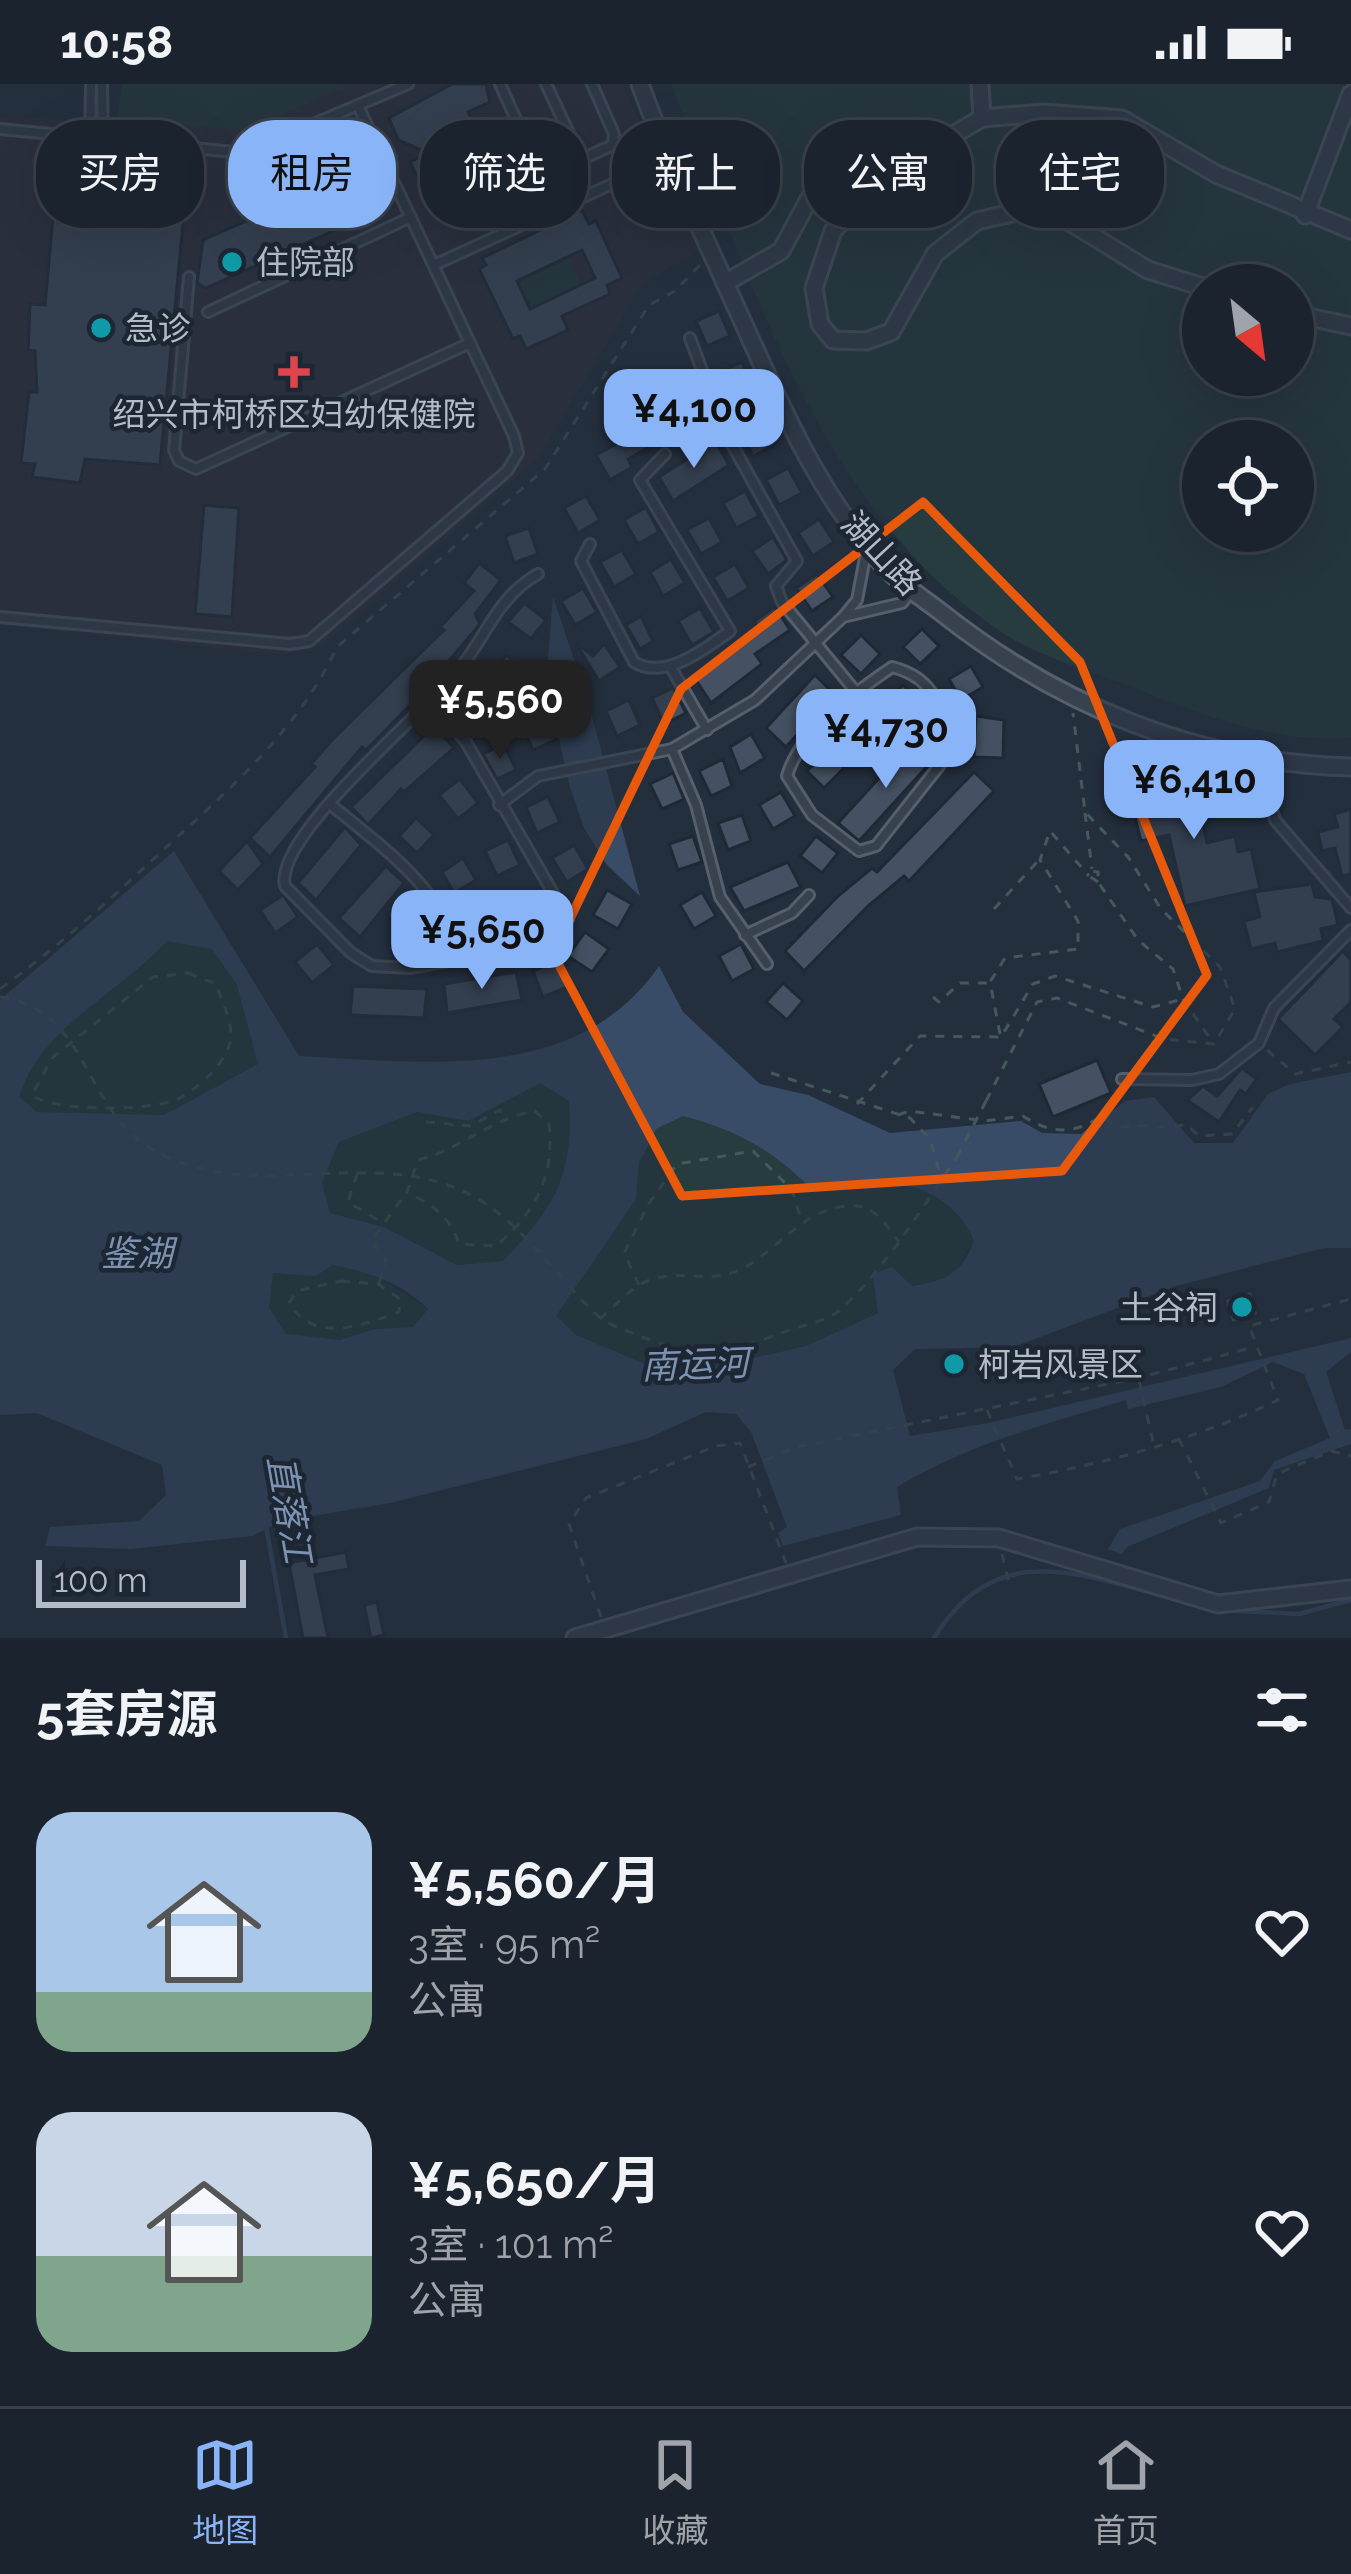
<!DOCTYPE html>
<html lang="zh">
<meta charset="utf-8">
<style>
body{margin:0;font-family:Raleway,"Noto Sans SC",sans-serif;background:#282f3a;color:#f1f3f6;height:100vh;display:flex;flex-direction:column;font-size:45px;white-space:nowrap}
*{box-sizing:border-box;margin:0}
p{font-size:39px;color:#a0a4aa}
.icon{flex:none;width:66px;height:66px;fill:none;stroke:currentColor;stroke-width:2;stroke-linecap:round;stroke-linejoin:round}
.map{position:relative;height:1554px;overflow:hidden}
.panel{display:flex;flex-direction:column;background:#1b232e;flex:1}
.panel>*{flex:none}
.top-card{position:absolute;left:36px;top:36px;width:1281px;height:108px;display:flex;gap:24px}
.needle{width:78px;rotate:151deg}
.controls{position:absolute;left:1182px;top:180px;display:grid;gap:24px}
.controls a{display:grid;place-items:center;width:132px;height:132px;border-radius:50%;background:#1b232e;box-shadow:0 12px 48px #0002,0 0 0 3px #39404a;font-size:60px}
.scale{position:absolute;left:36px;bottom:30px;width:210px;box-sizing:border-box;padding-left:12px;border:6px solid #b4bcc9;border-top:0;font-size:33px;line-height:42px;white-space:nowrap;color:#b4bcc9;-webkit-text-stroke:9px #1d2633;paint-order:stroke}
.price{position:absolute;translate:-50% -102px;padding:0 27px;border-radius:24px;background:#8ab4f8;color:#111;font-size:39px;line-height:78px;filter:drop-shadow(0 3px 6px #0008)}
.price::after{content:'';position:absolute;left:50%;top:72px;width:36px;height:27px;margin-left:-18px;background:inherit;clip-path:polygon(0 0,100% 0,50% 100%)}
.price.current{background:#222;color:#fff}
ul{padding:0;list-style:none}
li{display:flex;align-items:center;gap:36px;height:300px;padding:0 36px}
li span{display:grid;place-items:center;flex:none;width:336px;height:240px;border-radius:36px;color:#555}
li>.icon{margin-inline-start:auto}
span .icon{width:144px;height:144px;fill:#fffc;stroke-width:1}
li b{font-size:51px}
h2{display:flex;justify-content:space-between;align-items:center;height:144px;padding:0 36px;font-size:51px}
.chip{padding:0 42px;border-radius:48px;background:#1b232e;box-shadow:0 12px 48px #0002,0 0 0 3px #39404a;font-size:42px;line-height:108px}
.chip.current{background:#8ab4f8;color:#111}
.status{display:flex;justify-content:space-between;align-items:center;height:84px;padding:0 60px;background:#1b232e;direction:ltr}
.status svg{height:33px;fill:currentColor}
.tabs{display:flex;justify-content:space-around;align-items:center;height:168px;border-top:3px solid #39404a;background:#1b232e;font-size:33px;color:#a0a4aa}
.tabs a{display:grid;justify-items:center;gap:6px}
.tabs .current{color:#8ab4f8}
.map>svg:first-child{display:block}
.medical{fill:#32303f}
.green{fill:#263c3f;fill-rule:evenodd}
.water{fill:#394c67;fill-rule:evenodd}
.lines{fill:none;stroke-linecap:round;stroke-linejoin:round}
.stream{stroke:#394c67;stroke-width:4.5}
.building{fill:#455162;stroke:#1f2835;stroke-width:3;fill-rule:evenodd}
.service-casing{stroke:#565f6c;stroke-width:14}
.minor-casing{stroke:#565f6c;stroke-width:21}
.path{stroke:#44595c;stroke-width:3;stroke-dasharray:9 9;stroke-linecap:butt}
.service{stroke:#38414e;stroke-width:8}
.minor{stroke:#38414e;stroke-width:15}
.path-bridge{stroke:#44595c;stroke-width:3;stroke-dasharray:9 9;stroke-linecap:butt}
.marked{fill:none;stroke:#e8590c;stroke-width:9;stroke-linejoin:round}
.culture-dot{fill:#0f9aa8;stroke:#1d2633;stroke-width:4.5}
.health-dot{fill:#e0444e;stroke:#1d2633;stroke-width:4.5}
.labels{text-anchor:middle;stroke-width:9;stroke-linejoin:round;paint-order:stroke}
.poi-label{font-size:33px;fill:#b4bcc9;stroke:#1d2633;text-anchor:start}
.street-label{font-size:33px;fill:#b4bcc9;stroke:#1d2633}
.water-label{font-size:36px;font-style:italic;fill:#7c92b1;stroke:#1d2633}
</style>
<div class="status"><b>10:58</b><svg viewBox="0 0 49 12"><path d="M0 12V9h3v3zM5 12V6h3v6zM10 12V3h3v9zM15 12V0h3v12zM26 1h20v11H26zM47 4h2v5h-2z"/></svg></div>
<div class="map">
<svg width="1351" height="1554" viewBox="0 0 1351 1554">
<rect width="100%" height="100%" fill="#242f3e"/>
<path class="medical" d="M350 0H622L698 166 641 201 537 375 321 563 280 571 0 541V33L249 46Z"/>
<g class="green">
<path d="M122 0H350L249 46 116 39Z"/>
<path d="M671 0H1351V654C1275 660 1202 631 1132 603 1092 587 1042 574 1006 551 821 431 750 193 671 0ZM1203 201H1293V291H1203ZM1203 357H1293V447H1203Z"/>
<path d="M568 173 581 201 530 225 517 197Z"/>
<path d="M167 857 212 864 237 901 259 979 164 1031 37 1028 18 1013C49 933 113 917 167 857Z"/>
<path d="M540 998 569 1017C574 1092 554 1124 503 1177L457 1181 384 1143 330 1129 322 1099 339 1058 417 1028 468 1037Z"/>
<path d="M683 1032C739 1047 775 1066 815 1108 871 1086 949 1095 974 1157L951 1195 911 1202 879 1229 806 1262 674 1292 576 1251 555 1233 636 1115 639 1079 656 1045Z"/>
<path d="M333 1181 376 1191 428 1225 413 1243 374 1245 340 1256 286 1251 269 1224 273 1189 316 1191Z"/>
</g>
<g class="water">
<path d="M553 513 588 617 640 812 607 781 584 744 570 703 546 599Z"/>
<path d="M174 767 299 972C425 978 577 1001 659 882L683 928 760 1000 808 1011 890 1049 1021 1037 1042 1049 1081 1050 1125 1017 1154 1013 1194 1059H1233L1268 1010 1290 1000 1351 988V1164H1324L1176 1202 1013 1263 915 1265 893 1286 910 1352 988 1339 1351 1254V1268L1326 1288 1345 1346 1351 1345V1360L1274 1386 1269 1404 1127 1463 1122 1470 1108 1465 1120 1445 1260 1397 1275 1377 1330 1354 1304 1290 1273 1278 1221 1303 1128 1325 1126 1316C1046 1340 969 1360 897 1403L901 1431 783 1462 778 1449 787 1443 751 1348 736 1330 706 1328 646 1355 390 1419 283 1437 252 1452 131 1465 45 1462 50 1443 139 1437 166 1411 162 1381 37 1329 0 1331V916ZM167 857 212 865 237 901 258 980 164 1031 37 1028 19 1013C43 940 117 912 167 857ZM540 999 569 1017C574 1092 554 1124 503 1177L457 1181 384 1143 330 1129 322 1099 339 1058 417 1028 468 1037ZM683 1032C739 1047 775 1067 815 1109 871 1086 949 1095 974 1157 960 1191 947 1196 912 1202L892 1183 873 1190 878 1229 806 1262 674 1292 576 1251 556 1232 636 1115 639 1079 656 1045ZM333 1181C370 1189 400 1198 428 1225L413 1243 374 1245 340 1256 286 1250 269 1224 273 1189 316 1192Z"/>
</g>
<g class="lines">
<g class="stream">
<path d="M266 1442 286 1554"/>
<path d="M1219 1526 1299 1530 1351 1516"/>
<path d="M934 1554C998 1451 1083 1492 1179 1516"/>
</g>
</g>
<g class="building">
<path d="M452 0H486L490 18 468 28 499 95 497 102 440 129 433 128 410 78 428 69 398 56 389 34Z"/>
<path d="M310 109 344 134V142L206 204 197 199 203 156Z"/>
<path d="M128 124 184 129 160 381 85 375 80 399 32 393 35 380 21 379 29 308H37L35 267 28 266 30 220 45 221 53 133 126 139Z"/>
<path d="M582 126 589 140 596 137 622 194 607 201 610 210 562 232 568 246 526 265 520 252 513 255 479 185 486 181 482 174ZM582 166 595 194 530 225 517 197Z"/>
<path d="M719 227 730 252 707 262 696 237Z"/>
<path d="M742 278 753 303 730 314 719 288Z"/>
<path d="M693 301 707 330 628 375 632 383 610 396 596 371 635 350 629 340Z"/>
<path d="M763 336 775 361 753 372 740 347Z"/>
<path d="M715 357 729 381 673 417 659 393Z"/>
<path d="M788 384 802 409 779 421 766 396Z"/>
<path d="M745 407 759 432 736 444 723 419Z"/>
<path d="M586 412 600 436 578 449 564 424Z"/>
<path d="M204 421 239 424 232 533 195 530Z"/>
<path d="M646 423 659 448 638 460 624 436Z"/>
<path d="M709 434 722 458 701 470 687 446Z"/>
<path d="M819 435 834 458 813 472 798 449Z"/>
<path d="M529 444 538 470 514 479 505 452Z"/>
<path d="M773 453 787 476 768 490 752 467Z"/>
<path d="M622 466 636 490 614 503 600 478Z"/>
<path d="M671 475 685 499 663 512 650 488Z"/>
<path d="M479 479 501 496 475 530 480 540 421 610 366 666 362 663 270 773 250 754 315 683 311 680 333 655 444 546 440 543 474 507 464 499Z"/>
<path d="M735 480 749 504 727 517 713 493Z"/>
<path d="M817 490 833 513 812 527 796 504Z"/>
<path d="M583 504 597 528 575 541 561 517Z"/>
<path d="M524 519 546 536 531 555 508 538Z"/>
<path d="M775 523 790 546 755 570 762 580 711 619 696 596 761 547 754 537Z"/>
<path d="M700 524 714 548 692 561 678 537Z"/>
<path d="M641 532 653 557 640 565 626 541Z"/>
<path d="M922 545 939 562 920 580 903 563Z"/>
<path d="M861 551 880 570 861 590 841 571Z"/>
<path d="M575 558 593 572 604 560 620 583 599 597Z"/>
<path d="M506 571 528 588 512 608 490 591Z"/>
<path d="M971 582 983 603 961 616 949 595Z"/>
<path d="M815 591 834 610 786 663 766 644Z"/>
<path d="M903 601 920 618 901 636 885 619Z"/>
<path d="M469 603 491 620 476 640 454 623Z"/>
<path d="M673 604 686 629 664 640 652 614Z"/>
<path d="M629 616 640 641 617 652 606 627Z"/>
<path d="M544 630 556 656 533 666 522 641Z"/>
<path d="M864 630 881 647 860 667 843 650Z"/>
<path d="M976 632 1004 636 1003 674 974 673Z"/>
<path d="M434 642 454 664 404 708 401 705 368 741 351 723Z"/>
<path d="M751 650 765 674 740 689 730 663Z"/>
<path d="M913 657 933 676 859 757 838 739Z"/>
<path d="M504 660 516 686 497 695 483 670Z"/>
<path d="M828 667 844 684 824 704 807 687Z"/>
<path d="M723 675 732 702 711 712 699 687Z"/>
<path d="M1191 686 1207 759 1235 752 1238 768 1251 765 1260 805 1185 822 1169 751 1141 757 1132 721 1148 718 1143 697Z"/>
<path d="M974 688 994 707 909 797 904 792 868 822 804 887 785 867 838 812 872 784 877 788Z"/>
<path d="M673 689 684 715 662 725 650 700Z"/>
<path d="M460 695 478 719 458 735 439 711Z"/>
<path d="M781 708 795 732 773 745 759 721Z"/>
<path d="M548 713 560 738 537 749 526 723Z"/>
<path d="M1351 725V790L1342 792 1335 764 1322 767 1318 748 1338 743 1334 730Z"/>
<path d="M742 731 751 757 728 766 718 739Z"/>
<path d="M416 734 434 751 417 769 399 752Z"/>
<path d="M345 743 361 761 316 816 298 799Z"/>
<path d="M693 752 702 778 678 786 669 760Z"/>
<path d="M816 752 838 769 822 789 800 772Z"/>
<path d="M508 756 520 781 497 792 485 767Z"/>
<path d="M247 757 263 780 238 806 219 787Z"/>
<path d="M574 761 588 785 567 798 552 774Z"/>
<path d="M463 774 476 796 454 809 442 788Z"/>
<path d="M788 778 801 803 744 827 730 803Z"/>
<path d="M386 782 404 799 360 853 339 834Z"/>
<path d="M1312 800 1315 813 1332 815 1338 841 1321 845 1323 857 1277 868 1275 859 1251 865 1244 837 1260 833 1254 808Z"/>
<path d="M607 806 632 820 618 845 593 831Z"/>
<path d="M538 808 553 831 532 845 517 821Z"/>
<path d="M702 808 716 832 694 845 680 821Z"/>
<path d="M283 811 298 833 275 849 260 826Z"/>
<path d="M492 826 504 851 482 862 469 837Z"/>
<path d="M434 832 444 851H432L431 867 423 871 408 846Z"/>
<path d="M585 848 609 865 592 888 568 872Z"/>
<path d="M317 860 334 881 312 899 295 878Z"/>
<path d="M741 860 754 885 732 897 719 872Z"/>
<path d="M1343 867 1351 876V918L1334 935 1343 943 1315 971 1278 935Z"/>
<path d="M560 876 570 902 543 913 533 887Z"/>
<path d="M516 888 522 916 447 929 444 900Z"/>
<path d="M783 899 803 917 787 936 766 918Z"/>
<path d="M353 902 427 905 424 934 350 931Z"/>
<path d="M1097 976 1111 1009 1053 1033 1039 1000Z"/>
<path d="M1242 984 1257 995 1246 1010 1240 1006 1219 1038 1187 1016 1203 1002 1217 1012Z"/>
<path d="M1252 1206 1259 1231 1231 1240 1224 1215Z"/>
<path d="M346 1468 349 1485 315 1491 328 1554H303L289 1479Z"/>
<path d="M377 1518 384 1551 371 1554 364 1521Z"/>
</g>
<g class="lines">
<g class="service-casing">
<g id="service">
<path d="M102 0 103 55"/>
<path d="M500 0 542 93 613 61 614 50 592 0"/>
<path d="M546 0 581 75"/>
<path d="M0 45 244 69 408 0"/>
<path d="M90 54 91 0"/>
<path d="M434 181 667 75"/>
<path d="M189 193 174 366 179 377 196 385 470 259"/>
<path d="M208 228 411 133"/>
<path d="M690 254 725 348 797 477 776 502 782 518 856 608"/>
<path d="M590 460 581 477 634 578C664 597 705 565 730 547L640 396 665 370"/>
<path d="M867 463 857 516 843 533 902 519 912 507"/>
<path d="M0 533 290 560 309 557 507 387 518 369 514 352 359 24"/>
<path d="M670 582 707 646"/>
<path d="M892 583C939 595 943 628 947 672L876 762 859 767 812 731 787 692C800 647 854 609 892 583Z"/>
<path d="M429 617 466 658 568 835 541 861 410 884 372 882 351 869 285 802C273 751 431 624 462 582 488 548 499 512 538 490"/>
<path d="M672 665 696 721 720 813 767 880"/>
<path d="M1258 677 1275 736 1351 824"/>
<path d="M331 721C391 770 436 800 464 875"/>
<path d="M499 721 538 692 672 665 755 616 843 533"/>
<path d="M745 851 792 829 809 811"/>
<path d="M1122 995 1192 996 1219 990 1259 959 1274 924 1351 846"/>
</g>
</g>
<g class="minor-casing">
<g id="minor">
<path d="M640 0C668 77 703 150 737 225 778 315 817 411 886 484 902 501 924 515 942 529 1061 623 1199 679 1351 683"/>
<path d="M980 0 982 34"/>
<path d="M1305 131 1351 10"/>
<path d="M725 199 781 167 821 93 847 79 882 93"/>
<path d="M1203 203 1148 186 1060 132 1021 127 977 137 935 170 891 248 866 257 833 256 820 240 814 204 833 147 882 93 982 34 1043 29 1122 35 1216 90 1351 146"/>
<path d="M1293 230 1351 242"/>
<path d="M575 1554 917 1453 999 1454 1218 1520 1351 1505"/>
</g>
</g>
<g class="path">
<path d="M1085 729 1092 785"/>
<path d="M1098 798 1089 792 1092 787 1098 788V798L1138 856 1173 885 1183 915 1213 959"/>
<path d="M994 825 1038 777"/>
<path d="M188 889 216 900C222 919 236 942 229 962 221 984 198 1004 178 1015 154 1027 51 1028 32 1011L52 974 153 893Z"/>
<path d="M0 905C59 862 110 816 163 766 228 707 299 645 337 563L545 385 649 221 675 207 700 181"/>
<path d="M0 913C86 924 84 1022 147 1062 241 1121 349 1067 448 1101 513 1123 550 1187 597 1231 607 1241 624 1245 637 1251 704 1278 727 1268 793 1245 808 1240 831 1236 842 1224 889 1180 921 1125 957 1073"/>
<path d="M933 913 939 918 960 899H988"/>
<path d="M1000 950 990 898 1005 874 1078 865V837L1040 776 1050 747 1089 792"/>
<path d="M1267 966 1295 990 1351 978"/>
<path d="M771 989 910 1034 930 1055 941 1094"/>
<path d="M986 1017 1037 918 1057 914 1164 955 1214 960 1235 925 1220 883 1161 825 1128 773 1085 728 1073 629"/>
<path d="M857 1020 920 952 1001 953 1033 900 1055 892 1153 923 1183 915"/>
<path d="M535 1027 549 1040C555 1092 535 1129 496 1162L459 1160C449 1130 433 1122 407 1108L418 1076C462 1065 489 1035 535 1027Z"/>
<path d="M898 1031 910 1027 985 1037 1023 1032C1050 1050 1075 1051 1101 1032L1119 1044C1144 1037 1161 1048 1186 1040L1199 1052 1232 1050 1253 1023"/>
<path d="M426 1038 471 1042 500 1026 501 1031"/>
<path d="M357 1090 348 1118 381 1138"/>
<path d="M341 1197 378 1200 400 1215 399 1228C362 1241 316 1261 289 1219L297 1207Z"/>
<path d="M379 1199 386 1176 371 1157 407 1108"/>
<path d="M639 1201 624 1169 649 1119 677 1080 753 1067 792 1106 801 1135"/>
<path d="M600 1235C617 1220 637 1196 661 1193 696 1187 717 1202 752 1179 785 1157 812 1119 857 1122 877 1124 888 1144 899 1158"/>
<path d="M1139 1296 1154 1362"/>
<path d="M987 1326 1017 1395C1108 1379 1194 1356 1278 1316L1249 1242 1351 1215"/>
<path d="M1179 1355 1221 1439 1269 1418 1277 1390 1331 1367 1351 1372"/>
<path d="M748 1383 797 1363 1138 1294 1254 1263"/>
<path d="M1002 1470 1010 1503"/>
<path d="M601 1533 569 1440 586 1414 716 1362 740 1359 786 1479"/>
</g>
<use href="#service" class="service"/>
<use href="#minor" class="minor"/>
<path class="path-bridge" d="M957 1073 986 1017"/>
</g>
<path d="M0 0H1351V1554H0ZM923 418 1080 578 1207 891 1062 1087 682 1112 553 870 681 605Z" fill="#242f3e" fill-opacity=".55" fill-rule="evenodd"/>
<path class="marked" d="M923 418 1080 578 1207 891 1062 1087 682 1112 553 870 681 605Z"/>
<g class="culture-dot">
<circle cx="232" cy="178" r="12"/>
<circle cx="101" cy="244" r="12"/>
<circle cx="1242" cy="1223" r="12"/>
<circle cx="954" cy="1280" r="12"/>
</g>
<path class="health-dot" d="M288 270h12v12h12v12h-12v12h-12v-12h-12v-12h12z"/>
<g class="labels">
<g class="poi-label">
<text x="256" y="190">住院部</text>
<text x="125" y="256">急诊</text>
<text x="294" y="342" text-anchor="middle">绍兴市柯桥区妇幼保健院</text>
<text x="1218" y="1235" text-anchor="end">土谷祠</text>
<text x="978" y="1292">柯岩风景区</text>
</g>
<g class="street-label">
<text transform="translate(882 469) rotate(47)" y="12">湖山路</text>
</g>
<g class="water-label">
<text x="137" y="1182">鉴湖</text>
<text transform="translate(695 1280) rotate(-2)" y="13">南运河</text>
<text transform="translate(290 1425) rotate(80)" y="13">直落江</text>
</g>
</g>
</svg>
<div class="controls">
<a><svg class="needle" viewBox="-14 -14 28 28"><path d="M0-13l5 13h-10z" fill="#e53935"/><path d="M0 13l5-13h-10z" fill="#a0a4aa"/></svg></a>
<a><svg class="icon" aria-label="locate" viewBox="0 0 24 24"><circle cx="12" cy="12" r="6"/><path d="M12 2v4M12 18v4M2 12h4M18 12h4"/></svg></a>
</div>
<div class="scale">100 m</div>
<b class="price" style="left:694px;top:387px">¥4,100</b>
<b class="price current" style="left:500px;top:678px">¥5,560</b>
<b class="price" style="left:886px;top:707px">¥4,730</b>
<b class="price" style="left:1194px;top:758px">¥6,410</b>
<b class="price" style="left:482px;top:908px">¥5,650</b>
<div class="top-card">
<a class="chip">买房</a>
<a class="chip current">租房</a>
<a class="chip">筛选</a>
<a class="chip">新上</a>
<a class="chip">公寓</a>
<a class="chip">住宅</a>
</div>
</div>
<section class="panel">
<h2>5套房源<svg class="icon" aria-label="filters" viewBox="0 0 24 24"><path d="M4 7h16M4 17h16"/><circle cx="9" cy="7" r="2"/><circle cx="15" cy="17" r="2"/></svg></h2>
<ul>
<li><span style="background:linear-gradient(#a9c7e8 75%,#7fa58c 0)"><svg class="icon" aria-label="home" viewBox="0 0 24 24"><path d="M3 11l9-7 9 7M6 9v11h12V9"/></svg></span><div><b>¥5,560/月</b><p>3室 · 95 m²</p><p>公寓</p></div><svg class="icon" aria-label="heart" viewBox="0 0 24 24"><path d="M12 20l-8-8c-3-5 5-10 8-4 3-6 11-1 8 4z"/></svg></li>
<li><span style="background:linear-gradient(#c9d6e8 60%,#7fa58c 0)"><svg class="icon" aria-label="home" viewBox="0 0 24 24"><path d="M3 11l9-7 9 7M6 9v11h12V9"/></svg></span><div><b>¥5,650/月</b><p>3室 · 101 m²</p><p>公寓</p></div><svg class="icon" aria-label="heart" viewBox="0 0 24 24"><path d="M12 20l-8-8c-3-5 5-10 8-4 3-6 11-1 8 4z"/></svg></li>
</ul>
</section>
<nav class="tabs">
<a class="current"><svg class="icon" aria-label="map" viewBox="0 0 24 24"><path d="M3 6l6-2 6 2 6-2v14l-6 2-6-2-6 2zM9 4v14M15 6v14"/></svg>地图</a>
<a><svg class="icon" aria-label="saved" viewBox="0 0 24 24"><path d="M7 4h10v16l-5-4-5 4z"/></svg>收藏</a>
<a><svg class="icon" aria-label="home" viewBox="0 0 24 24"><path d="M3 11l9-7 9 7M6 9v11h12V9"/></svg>首页</a>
</nav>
